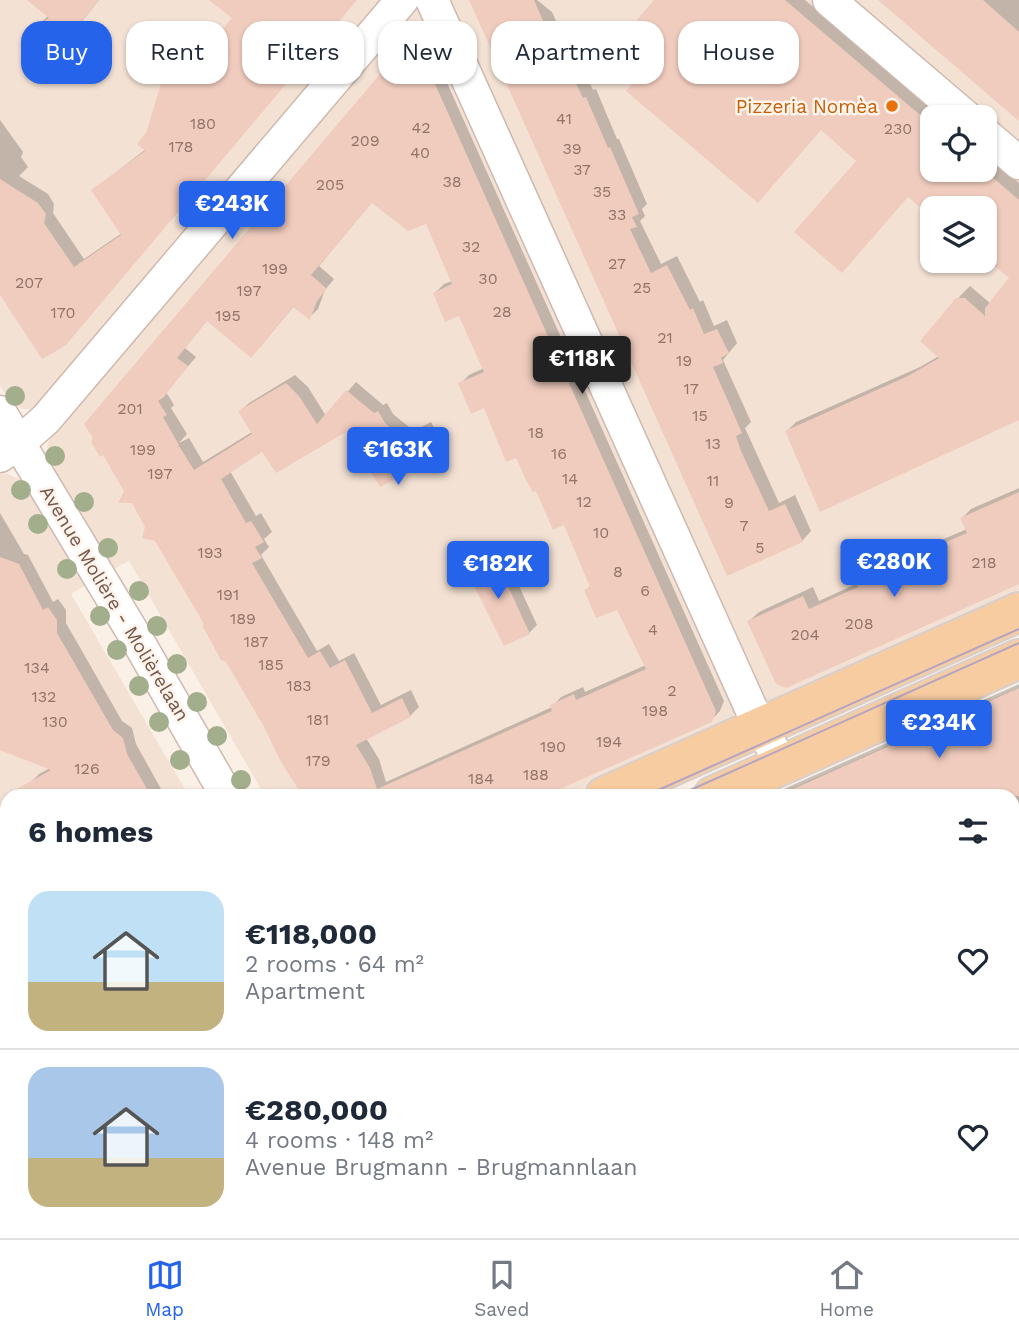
<!DOCTYPE html>
<meta charset="utf-8">
<style>
body{margin:0;font-family:"Work Sans",sans-serif;background:#f6f6f7;color:#1f2937;height:100vh;display:flex;flex-direction:column;font-size:26px;white-space:nowrap}
*{box-sizing:border-box;margin:0}
p{font-size:23px;color:#747a83}
.icon{flex:none;width:38px;height:38px;fill:none;stroke:currentColor;stroke-width:2;stroke-linecap:round;stroke-linejoin:round}
.map{position:relative;flex:1;overflow:hidden}
.details{position:absolute;left:0px;top:789px;width:1020px;height:450px;display:flex;flex-direction:column;background:#fff;border-radius:21px 21px 0 0;box-shadow:0 2px 5px #0004}
.details>*{flex:none}
.top-card{position:absolute;left:21px;top:21px;width:978px;height:63px;display:flex;gap:14px}
.buttons{position:absolute;left:920px;top:105px;display:grid;gap:14px}
.buttons a{display:grid;place-items:center;width:77px;height:77px;border-radius:14px;background:#fff;box-shadow:0 2px 5px #0004;font-size:35px}
.price{position:absolute;translate:-50% -60px;padding:0 16px;border-radius:7px;background:#2563eb;color:#fff;font-size:23px;line-height:46px;filter:drop-shadow(0 2px 4px #0008)}
.price::after{content:'';position:absolute;left:50%;top:42px;width:21px;height:16px;margin-left:-10px;background:inherit;clip-path:polygon(0 0,100% 0,50% 100%)}
.price.on{background:#222;color:#fff}
ul{padding:0;list-style:none}
li{display:flex;align-items:center;gap:21px;height:175px;padding:0 28px}
li+li{border-top:2px solid #e0e1e3}
li span{display:grid;place-items:center;flex:none;width:196px;height:140px;border-radius:21px;color:#555}
li>.icon{margin-inline-start:auto}
span .icon{width:84px;height:84px;fill:#fffc;stroke-width:1}
li b{font-size:30px}
h2{display:flex;justify-content:space-between;align-items:center;height:84px;padding:0 28px;font-size:30px}
.tag{padding:0 24px;border-radius:21px;background:#fff;box-shadow:0 2px 5px #0004;font-size:24px;line-height:63px}
.tag.on{background:#2563eb;color:#fff}
.menu{display:flex;justify-content:space-around;align-items:center;height:98px;border-top:2px solid #e0e1e3;background:#fff;font-size:19px;color:#747a83}
.menu a{display:grid;justify-items:center;gap:4px}
.menu .on{color:#2563eb}
.map>svg:first-child{display:block}
.residential{fill:#f3e1d4;fill-rule:evenodd}
.shadow{fill:#0003;fill-rule:evenodd}
.building{fill:#f0ccbe;fill-rule:evenodd}
.lines{fill:none;stroke-linecap:round;stroke-linejoin:round}
.minor-casing{stroke:#cfb9af;stroke-width:35}
.major-casing{stroke:#d8cfcd;stroke-width:42}
.minor{stroke:#fff;stroke-width:32}
.major{stroke:#f7cca0;stroke-width:38}
.tram{stroke:#b2a4c4;stroke-width:2}
.tree{fill:#a2ae8c}
.food-dot{fill:#e8710a;stroke:#fef4eb;stroke-width:2.5}
.labels{text-anchor:middle;stroke-width:5;stroke-linejoin:round;paint-order:stroke}
.number-label{font-size:16px;fill:#927368}
.food-label{font-size:19px;fill:#c56008;stroke:#fef4eb;text-anchor:end}
.street-label{font-size:19px;fill:#73554b;stroke:#fef4eb}
</style>
<div class="map">
<svg width="1019" height="1238" viewBox="0 0 1019 1238">
<rect width="100%" height="100%" fill="#fbf0e5"/>
<g class="residential">
<path d="M0 0H1019V593L566 796H265L129 561 113 569 51 468 47 446 50 437 70 410 40 405 32 409H23L11 403 0 386ZM933 117H985V170H933ZM933 208H985V261H933Z"/>
<path d="M6 473 25 482 86 585 71 594 189 796H7V1046L0 1050V474Z"/>
<path d="M1019 687V1230L1014 1238H0V1147L7 1144V1232H1013V796H774Z"/>
</g>
<g class="shadow">
<path d="M29 0H99L79 25 90 42 77 56 48 49 31 32 48 16Z"/>
<path d="M234 0H356L74 334 0 292V120L23 152 21 157 28 167 19 176 48 194 54 204 53 213 84 259 122 233 93 190 146 149 147 134 163 84 183 64 190 70 235 18Z"/>
<path d="M471 0H537L552 12 566 43 570 41 593 90 596 89 617 139H619L647 204 642 209 645 216 640 221 661 264 677 256 700 302 703 300 714 326 727 320 737 343 723 360 751 422 745 428 779 503 795 495 811 531 802 541 728 574Z"/>
<path d="M656 0H805L942 117H933V170H985V154L1019 183V419L787 431 796 422 920 367 939 356 923 341 961 295 970 286 991 304 1012 278 985 208H937L922 197 859 161 822 128 649 66Z"/>
<path d="M886 0H1019V119Z"/>
<path d="M422 27 724 701 720 711 711 720 540 796H305L265 724 86 424ZM373 201 427 222 452 281 444 284 435 293 460 314 484 368 469 375 460 384 485 405 537 489 565 523 591 585 586 590 618 607 646 665 585 692 583 687 561 697 552 707 386 782 379 759 366 738 410 716 419 707 411 690 381 705 354 653 339 661 329 644 317 651 261 555 269 547 264 539 272 532 261 513 256 516 230 471 263 449 347 429 381 485 437 457 446 449 431 422 414 431 393 414 387 403 383 405 356 382 326 416 308 387 295 375 249 403 240 411 252 432 203 462 189 438 179 443 187 434 171 408 174 405 166 392 196 357 185 348 208 319 260 347 294 306 309 318 318 309 325 290 334 279 319 266Z"/>
<path d="M1019 488V582L749 621 759 612 813 587 819 601 858 583 867 572 967 529 962 518 971 509Z"/>
<path d="M0 513 24 554 28 555 53 602 58 599 66 610V623L122 721 132 728 136 744 165 796H37L30 783 39 774 50 768 0 746Z"/>
<path d="M502 549 537 625 529 633 468 570 476 562Z"/>
<path d="M1019 684V829L1013 831V796H768Z"/>
<path d="M1 834 7 846V1035L0 1038Z"/>
<path d="M1019 1070V1224L1011 1238H918L922 1232H1013V1079Z"/>
<path d="M7 1138V1232H72L75 1238H0V1141Z"/>
<path d="M321 1232H393L397 1238H325Z"/>
<path d="M537 1232H664L657 1238H541Z"/>
</g>
<g class="building">
<path d="M27 0H99L66 40 78 58 59 70 48 52 43 55 28 32 49 18Z"/>
<path d="M209 0H357L65 346 42 359 0 295V179L38 203 46 214 44 223 74 267 121 235 91 190 145 151 137 144 146 133 161 84 172 72 180 79 232 18Z"/>
<path d="M469 0H534L556 51 560 50 583 98 586 97 608 148 610 147 639 214 632 217 637 227 630 229 651 273 667 265 690 310 693 308 704 334 717 329 729 353 721 358 723 363 713 367 742 433 736 436 741 451 769 511 785 504 803 542 727 576Z"/>
<path d="M654 0H785L933 126V170H984L1019 200V420L820 512 785 431 908 376 939 358 920 341 956 298H965L985 316V308L1009 278 985 258V208H921L908 197 842 273 794 232 856 161 821 130 758 203 626 91 647 66 618 42Z"/>
<path d="M878 0H983L1019 32V121Z"/>
<path d="M413 35 716 711 712 722 544 796H303L281 762 263 725 226 662 221 660 202 625 204 624 155 541 142 538 145 527 132 503H118L124 491 103 455 100 457 91 442 93 438 84 424ZM372 203 408 231 426 224 452 284 433 293 445 322 459 316 484 372 458 383 471 414 484 408 506 462 516 458 527 482 533 492 536 491 553 530 564 525 590 587 584 590 596 618 617 610 646 669 576 700 574 694 550 705 552 711 377 789 370 768 356 745 411 717 402 698 372 713 345 660 330 668 320 651 308 658 252 563 262 558 255 547 264 542 251 521 246 523 221 479 262 452 276 473 346 432 380 487 438 459 421 429 404 439 385 423 378 411 374 413 346 390 317 424 299 396 286 383 238 411 252 434 194 470 179 446 176 448 179 445 163 417 167 415 158 401 164 397 188 366 177 358 207 321 251 358 293 307 310 320 317 301 327 289 311 275Z"/>
<path d="M1019 492V584L786 688 776 684 747 621 803 596 809 609 858 587 855 581 967 533 960 518Z"/>
<path d="M494 556 530 634 504 646 466 570Z"/>
<path d="M0 557 19 564 43 610 48 607 57 620V633L113 730 123 738 127 754 151 796H4L51 770 0 750Z"/>
<path d="M1019 688V796H778L829 773Z"/>
</g>
<g class="lines">
<g class="minor-casing">
<g id="minor">
<path d="M432 0 750 706 782 766"/>
<path d="M829 0 966 117"/>
<path d="M985 134 1019 163"/>
<path d="M0 412 135 636 227 796"/>
<path d="M0 456 20 442 46 419 402 0"/>
<path d="M455 1232 459 1238"/>
</g>
</g>
<g class="major-casing">
<g id="major">
<path d="M605 796 1019 612"/>
<path d="M713 796 1019 659"/>
<path d="M0 1068 7 1064"/>
<path d="M0 1115 7 1112"/>
</g>
</g>
<use href="#minor" class="minor"/>
<use href="#major" class="major"/>
<g class="tram">
<path d="M645 796 1019 629"/>
<path d="M677 796 1019 643"/>
<path d="M0 1084 7 1081"/>
<path d="M0 1098 7 1095"/>
</g>
</g>
<g class="tree">
<circle cx="15" cy="396" r="10"/>
<circle cx="55" cy="456" r="10"/>
<circle cx="21" cy="490" r="10"/>
<circle cx="84" cy="502" r="10"/>
<circle cx="38" cy="524" r="10"/>
<circle cx="108" cy="548" r="10"/>
<circle cx="67" cy="569" r="10"/>
<circle cx="139" cy="591" r="10"/>
<circle cx="100" cy="616" r="10"/>
<circle cx="157" cy="626" r="10"/>
<circle cx="117" cy="650" r="10"/>
<circle cx="177" cy="664" r="10"/>
<circle cx="139" cy="686" r="10"/>
<circle cx="197" cy="702" r="10"/>
<circle cx="159" cy="722" r="10"/>
<circle cx="217" cy="736" r="10"/>
<circle cx="180" cy="760" r="10"/>
<circle cx="241" cy="780" r="10"/>
</g>
<circle class="food-dot" cx="892" cy="106" r="7"/>
<g class="labels">
<g class="number-label">
<text x="564" y="124">41</text>
<text x="203" y="129">180</text>
<text x="421" y="133">42</text>
<text x="898" y="134">230</text>
<text x="365" y="146">209</text>
<text x="181" y="152">178</text>
<text x="572" y="154">39</text>
<text x="420" y="158">40</text>
<text x="582" y="175">37</text>
<text x="452" y="187">38</text>
<text x="330" y="190">205</text>
<text x="602" y="197">35</text>
<text x="617" y="220">33</text>
<text x="471" y="252">32</text>
<text x="617" y="269">27</text>
<text x="275" y="274">199</text>
<text x="488" y="284">30</text>
<text x="29" y="288">207</text>
<text x="642" y="293">25</text>
<text x="249" y="296">197</text>
<text x="502" y="317">28</text>
<text x="63" y="318">170</text>
<text x="228" y="321">195</text>
<text x="665" y="343">21</text>
<text x="684" y="366">19</text>
<text x="691" y="394">17</text>
<text x="130" y="414">201</text>
<text x="700" y="421">15</text>
<text x="536" y="438">18</text>
<text x="713" y="449">13</text>
<text x="143" y="455">199</text>
<text x="559" y="459">16</text>
<text x="160" y="479">197</text>
<text x="570" y="484">14</text>
<text x="713" y="486">11</text>
<text x="584" y="507">12</text>
<text x="729" y="508">9</text>
<text x="744" y="531">7</text>
<text x="601" y="538">10</text>
<text x="760" y="553">5</text>
<text x="210" y="558">193</text>
<text x="984" y="568">218</text>
<text x="618" y="577">8</text>
<text x="645" y="596">6</text>
<text x="228" y="600">191</text>
<text x="243" y="624">189</text>
<text x="859" y="629">208</text>
<text x="653" y="635">4</text>
<text x="805" y="640">204</text>
<text x="256" y="647">187</text>
<text x="271" y="670">185</text>
<text x="37" y="673">134</text>
<text x="299" y="691">183</text>
<text x="672" y="696">2</text>
<text x="44" y="702">132</text>
<text x="655" y="716">198</text>
<text x="318" y="725">181</text>
<text x="55" y="727">130</text>
<text x="609" y="747">194</text>
<text x="553" y="752">190</text>
<text x="318" y="766">179</text>
<text x="87" y="774">126</text>
<text x="536" y="780">188</text>
<text x="481" y="784">184</text>
</g>
<g class="food-label">
<text x="878" y="113">Pizzeria Nomèa</text>
</g>
<g class="street-label">
<text transform="translate(115 603) rotate(59)" y="7">Avenue Molière - Molièrelaan</text>
</g>
</g>
</svg>
<div class="buttons">
<a><svg class="icon" aria-label="locate" viewBox="0 0 24 24"><circle cx="12" cy="12" r="6"/><path d="M12 2v4M12 18v4M2 12h4M18 12h4"/></svg></a>
<a><svg class="icon" aria-label="layers" viewBox="0 0 24 24"><path d="M12 4l9 5-9 5-9-5zM3 14l9 5 9-5"/></svg></a>
</div>
<b class="price" style="left:232px;top:241px">€243K</b>
<b class="price on" style="left:582px;top:396px">€118K</b>
<b class="price" style="left:398px;top:487px">€163K</b>
<b class="price" style="left:894px;top:599px">€280K</b>
<b class="price" style="left:498px;top:601px">€182K</b>
<b class="price" style="left:939px;top:760px">€234K</b>
<div class="top-card">
<a class="tag on">Buy</a>
<a class="tag">Rent</a>
<a class="tag">Filters</a>
<a class="tag">New</a>
<a class="tag">Apartment</a>
<a class="tag">House</a>
</div>
<section class="details">
<h2>6 homes<svg class="icon" aria-label="filters" viewBox="0 0 24 24"><path d="M4 7h16M4 17h16"/><circle cx="9" cy="7" r="2"/><circle cx="15" cy="17" r="2"/></svg></h2>
<ul>
<li><span style="background:linear-gradient(#bfe0f5 65%,#c2b280 0)"><svg class="icon" aria-label="home" viewBox="0 0 24 24"><path d="M3 11l9-7 9 7M6 9v11h12V9"/></svg></span><div><b>€118,000</b><p>2 rooms · 64 m²</p><p>Apartment</p></div><svg class="icon" aria-label="heart" viewBox="0 0 24 24"><path d="M12 20l-8-8c-3-5 5-10 8-4 3-6 11-1 8 4z"/></svg></li>
<li><span style="background:linear-gradient(#a9c7e8 65%,#c2b280 0)"><svg class="icon" aria-label="home" viewBox="0 0 24 24"><path d="M3 11l9-7 9 7M6 9v11h12V9"/></svg></span><div><b>€280,000</b><p>4 rooms · 148 m²</p><p>Avenue Brugmann - Brugmannlaan</p></div><svg class="icon" aria-label="heart" viewBox="0 0 24 24"><path d="M12 20l-8-8c-3-5 5-10 8-4 3-6 11-1 8 4z"/></svg></li>
</ul>
</section>
</div>
<nav class="menu">
<a class="on"><svg class="icon" aria-label="map" viewBox="0 0 24 24"><path d="M3 6l6-2 6 2 6-2v14l-6 2-6-2-6 2zM9 4v14M15 6v14"/></svg>Map</a>
<a><svg class="icon" aria-label="saved" viewBox="0 0 24 24"><path d="M7 4h10v16l-5-4-5 4z"/></svg>Saved</a>
<a><svg class="icon" aria-label="home" viewBox="0 0 24 24"><path d="M3 11l9-7 9 7M6 9v11h12V9"/></svg>Home</a>
</nav>
